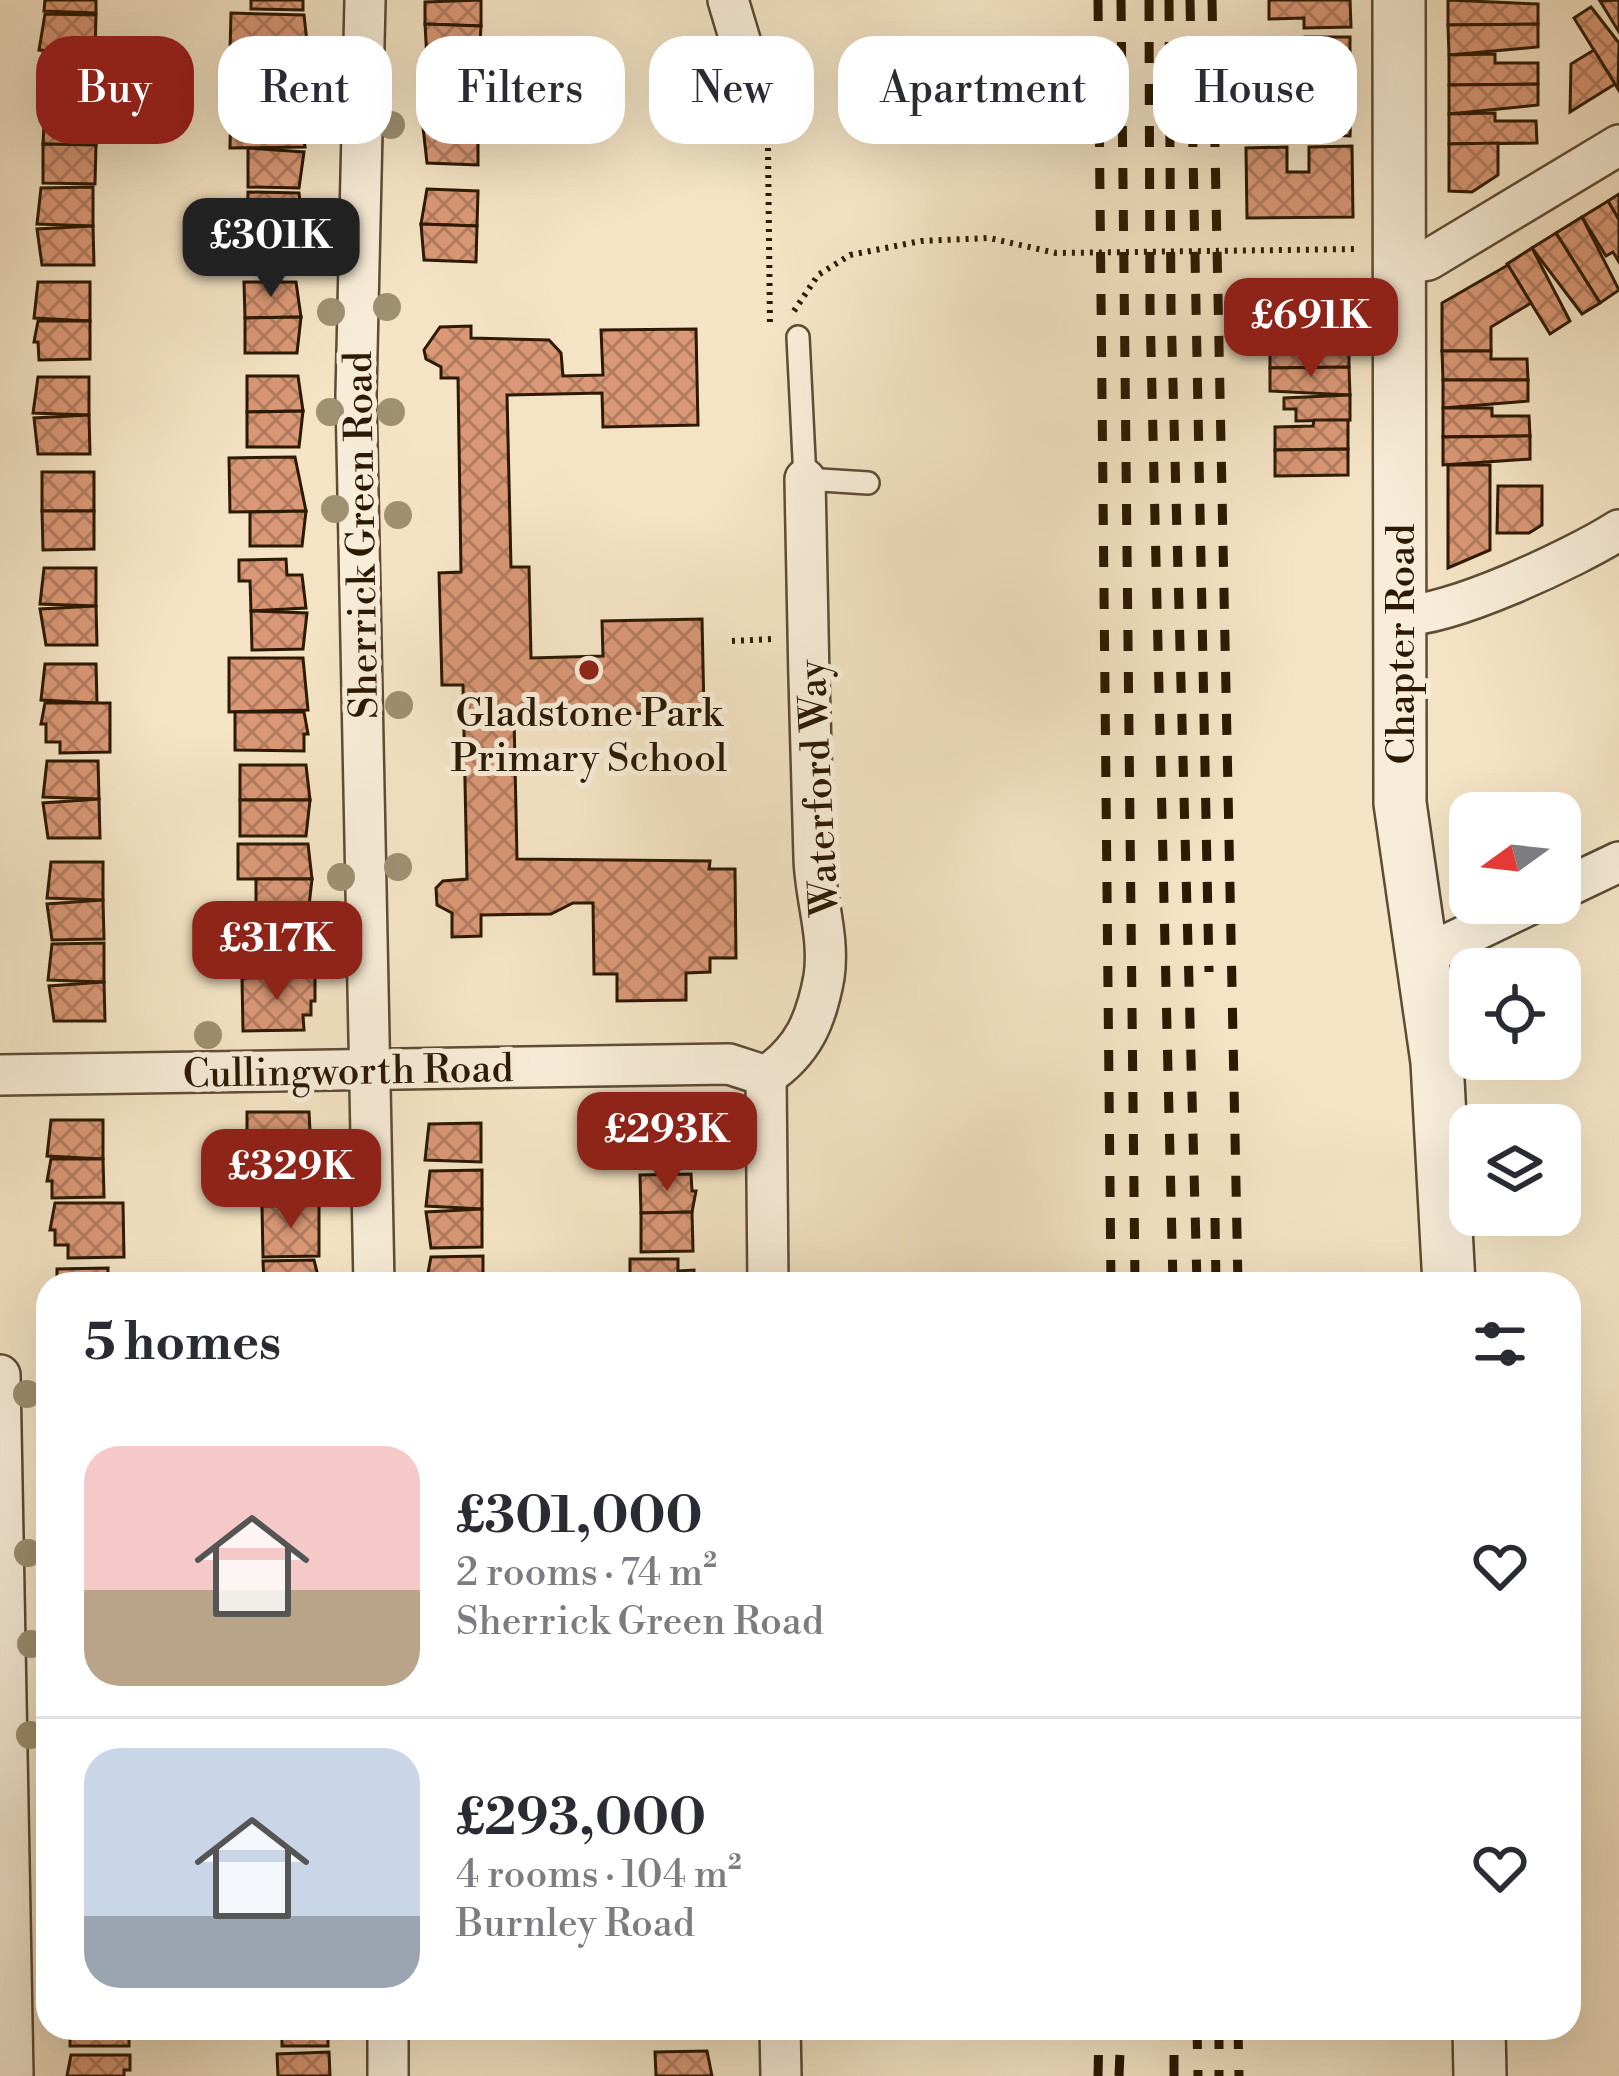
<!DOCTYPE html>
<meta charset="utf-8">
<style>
body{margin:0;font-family:"Libre Bodoni",serif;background:#f7f7f7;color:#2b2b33;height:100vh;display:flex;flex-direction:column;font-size:45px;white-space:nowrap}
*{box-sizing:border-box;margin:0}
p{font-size:39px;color:#7c7c81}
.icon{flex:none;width:66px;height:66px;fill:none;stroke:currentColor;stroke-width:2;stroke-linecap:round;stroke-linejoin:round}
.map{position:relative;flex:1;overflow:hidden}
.sheet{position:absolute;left:36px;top:1272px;width:1545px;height:768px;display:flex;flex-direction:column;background:#fff;border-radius:36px;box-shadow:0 12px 48px #0002}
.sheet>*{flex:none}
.guide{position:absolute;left:36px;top:36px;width:1548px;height:108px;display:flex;gap:24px}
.needle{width:78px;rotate:255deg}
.buttons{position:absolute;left:1449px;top:792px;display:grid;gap:24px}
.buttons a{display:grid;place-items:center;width:132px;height:132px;border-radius:24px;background:#fff;box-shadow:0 12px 48px #0002;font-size:60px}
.price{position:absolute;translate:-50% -102px;padding:0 27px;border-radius:24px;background:#8f2418;color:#fff;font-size:39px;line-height:78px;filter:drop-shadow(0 3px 6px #0008)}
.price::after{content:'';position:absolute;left:50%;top:72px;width:36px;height:27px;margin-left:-18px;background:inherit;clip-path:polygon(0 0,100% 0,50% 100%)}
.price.selected{background:#222;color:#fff}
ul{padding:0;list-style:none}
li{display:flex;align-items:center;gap:36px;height:300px;padding:0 48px}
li+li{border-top:3px solid #e1e1e2}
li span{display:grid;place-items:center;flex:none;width:336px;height:240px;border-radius:36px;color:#555}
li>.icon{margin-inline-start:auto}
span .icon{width:144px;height:144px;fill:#fffc;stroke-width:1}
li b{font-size:51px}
h2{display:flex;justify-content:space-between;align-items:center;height:144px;padding:0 48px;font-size:51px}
.tag{padding:0 42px;border-radius:36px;background:#fff;box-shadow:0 12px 48px #0002;font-size:42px;line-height:108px}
.tag.selected{background:#8f2418;color:#fff}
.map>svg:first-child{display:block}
.building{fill:url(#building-cross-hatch);stroke:#2c1903;stroke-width:3}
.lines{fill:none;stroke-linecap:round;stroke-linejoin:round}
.service-casing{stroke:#5e4c34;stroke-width:26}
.minor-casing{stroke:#5e4c34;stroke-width:44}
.tertiary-casing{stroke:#5e4c34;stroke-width:56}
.path{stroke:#2c1903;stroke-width:6;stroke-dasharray:3 6;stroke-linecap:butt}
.service{stroke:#f8edd9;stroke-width:21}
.minor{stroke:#f8edd9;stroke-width:39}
.tertiary{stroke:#f8edd9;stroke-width:51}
.rail{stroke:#2c1903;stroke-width:9;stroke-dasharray:21 21;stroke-linecap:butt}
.tree{fill:#9f9071}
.poi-dot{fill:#8f2418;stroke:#f8edd9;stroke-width:4.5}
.labels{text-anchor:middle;stroke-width:10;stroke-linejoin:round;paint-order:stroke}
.street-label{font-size:39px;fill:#2c1903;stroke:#f8edd9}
.poi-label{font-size:39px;fill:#2c1903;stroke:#f8edd9}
</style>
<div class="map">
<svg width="1619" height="2076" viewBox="0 0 1619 2076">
<defs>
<pattern id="building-cross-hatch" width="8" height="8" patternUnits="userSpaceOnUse" patternTransform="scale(3)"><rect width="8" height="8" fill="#da9876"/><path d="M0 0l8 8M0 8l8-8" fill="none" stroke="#b17b5f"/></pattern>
</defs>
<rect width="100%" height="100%" fill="#f4e4c5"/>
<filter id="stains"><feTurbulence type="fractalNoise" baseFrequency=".00167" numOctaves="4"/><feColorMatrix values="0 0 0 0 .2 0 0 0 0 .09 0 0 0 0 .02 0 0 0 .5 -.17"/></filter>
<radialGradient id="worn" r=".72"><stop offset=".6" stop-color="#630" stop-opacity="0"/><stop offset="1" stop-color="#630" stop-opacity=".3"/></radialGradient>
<g class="building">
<path d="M45 0H96V13L44 11Z"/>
<path d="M251 0H303V10L251 9Z"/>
<path d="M481 0V26L425 24V2Z"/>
<path d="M1269 0H1350L1351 27 1304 28V18L1269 19Z"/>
<path d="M1448 0 1538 4V24L1448 25Z"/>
<path d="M1619 0V32L1600 1Z"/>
<path d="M1591 7 1619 43 1618 89 1574 18Z"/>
<path d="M231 13 304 15 308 51H230Z"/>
<path d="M45 14 96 15 95 54 39 50Z"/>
<path d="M425 24 481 26 479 61 427 60Z"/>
<path d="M1538 24V47L1449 55 1448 25Z"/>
<path d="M1305 37H1350V61H1264V42H1305Z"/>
<path d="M1594 50 1615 84 1570 112 1571 64Z"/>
<path d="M252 52 307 57 303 92H251Z"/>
<path d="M43 53 95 54 94 93 43 91V74H39Z"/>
<path d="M1495 54V63H1538V84L1449 85V55Z"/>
<path d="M1264 61H1350V87L1264 81Z"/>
<path d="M440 75 493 76 492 113H478V125L423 122 424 102 428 91H440Z"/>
<path d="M1538 84V105L1449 114V85Z"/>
<path d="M1306 87H1350L1351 111 1262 112V92H1306Z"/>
<path d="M231 100 288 101V115H301L305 147 230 148Z"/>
<path d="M45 106 96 107V145L43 144Z"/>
<path d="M1351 111 1350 136 1262 132V112Z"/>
<path d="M1495 113V121H1536L1537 143 1449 144V114Z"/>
<path d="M427 124 478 125V165L427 163 423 127Z"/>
<path d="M1498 143V175L1472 192 1449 191V144Z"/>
<path d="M43 144 96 145 95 184 43 183Z"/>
<path d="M1352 146 1353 217 1247 218 1246 148 1287 147V172H1309V147Z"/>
<path d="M248 148 304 152 299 188 248 187Z"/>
<path d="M93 187V226L37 224 41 188Z"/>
<path d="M427 189 478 191 477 226 421 224Z"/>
<path d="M248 192 299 193 303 229 247 231Z"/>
<path d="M1619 194V220L1608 201Z"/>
<path d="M1608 201 1619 220V262L1613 252 1606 256 1582 217Z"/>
<path d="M1582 217 1619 290 1600 303 1556 233Z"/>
<path d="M421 224 477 226 476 262 424 260Z"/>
<path d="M93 226 94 265H42L37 229Z"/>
<path d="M247 231 303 234 298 270 247 269Z"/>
<path d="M1556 233 1600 303 1582 314 1532 248Z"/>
<path d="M1532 248 1570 321 1550 334 1507 264Z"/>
<path d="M1508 265 1531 303 1491 327V351H1442V303Z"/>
<path d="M38 282H90V321L34 318Z"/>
<path d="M244 282H296L301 317 245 318Z"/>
<path d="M1349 288V314L1275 315 1274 289Z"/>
<path d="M1349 314V340L1263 336 1262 315Z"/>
<path d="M301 317 297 353H245V318Z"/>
<path d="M38 321H90V359L39 360 38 342H34Z"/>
<path d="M471 326V338L549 340 561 353 563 376 603 375 601 330 696 329 698 425 603 427 602 393 507 395 511 567H529L531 658 603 656 602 621 702 619 704 712 514 716 517 859 710 861 709 869H735L736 958H710V972L686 973V1000L617 1001V974H594L593 903H573L551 914 481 915V936L452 937V913L437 905 436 888 443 881 467 879 463 685H442L439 573 461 572 458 378H441V367L426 359 424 350 440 327Z"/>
<path d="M1349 340V367L1270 368V351L1303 350V341Z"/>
<path d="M1442 351H1491V359H1527L1528 380H1443Z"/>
<path d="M1349 367 1350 395 1270 391V368Z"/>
<path d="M247 376H298L303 411 247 412Z"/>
<path d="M38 377H89V415L33 413Z"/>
<path d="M1443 380H1528V401L1443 408Z"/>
<path d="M1350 395V420L1296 421V409H1284V398Z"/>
<path d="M1443 408H1492V416H1529L1530 436 1443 437Z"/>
<path d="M303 411 299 447H247V412Z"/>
<path d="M89 415 90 454H38L34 418Z"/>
<path d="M1314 420H1348V449L1275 450V427L1313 426Z"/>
<path d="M1530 436V459L1443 465V437Z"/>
<path d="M1348 449V475L1275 476V450Z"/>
<path d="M295 457 306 511 230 512 229 458Z"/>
<path d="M1448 465H1490V550L1448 568Z"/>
<rect x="42" y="472" width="52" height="39"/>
<path d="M1498 486H1542V525L1529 533H1497Z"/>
<path d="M42 511H94V549L43 550Z"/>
<path d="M306 511 302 546H250V512Z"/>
<path d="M286 559 287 575H302L306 608 251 611 250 581H239V560Z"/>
<path d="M44 568H96V606L40 604Z"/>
<path d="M96 606 97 645H46L40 609Z"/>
<path d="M251 611 307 613 303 649 252 650Z"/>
<path d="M229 658H303L308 710 229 712Z"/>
<path d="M45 664H96L97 703 41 700Z"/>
<path d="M45 703H110V752L60 753V742H46V724H41Z"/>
<path d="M235 712H304L308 734H304V751L235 750Z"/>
<path d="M47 761H98L99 799 43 797Z"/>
<path d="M240 765H306L310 800H240Z"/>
<path d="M99 799 100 838H48L43 803Z"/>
<path d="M240 800H310L306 836H240Z"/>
<path d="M238 844H308L312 879H238Z"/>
<path d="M51 862H103V900L47 898Z"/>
<path d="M256 879H312L308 915H256Z"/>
<path d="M103 900 104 939 52 940 47 904Z"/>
<path d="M303 923V942H310L311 955H315V977L258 978 263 924Z"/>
<path d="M104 943V982L48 980 52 944Z"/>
<path d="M315 977V1001H311V1015H303L304 1030 243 1031 242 978Z"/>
<path d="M104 982 105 1021H54L49 986Z"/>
<path d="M247 1112H309L310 1131H321L322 1152H314V1162L247 1163Z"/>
<path d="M51 1120H103V1159L47 1156Z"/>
<path d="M481 1123V1162L425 1160 429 1124Z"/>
<path d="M690 1124 696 1160 639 1164V1125Z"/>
<path d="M51 1159H103L104 1197 52 1198V1181H47Z"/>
<path d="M318 1167 319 1205 262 1206 261 1168Z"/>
<path d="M482 1170V1209L426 1206 430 1171Z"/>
<path d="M691 1174 692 1191H696L692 1212 641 1213 640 1175Z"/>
<path d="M55 1203H123L124 1257 68 1258V1245H55V1230H50Z"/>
<path d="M319 1205V1256L263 1257 262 1206Z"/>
<path d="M482 1209V1247L431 1248 426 1212Z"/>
<path d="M692 1212 693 1251 641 1252V1213Z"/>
<path d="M483 1256V1284H432L427 1278 431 1257Z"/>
<path d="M630 1259H678V1271L694 1270V1284H630Z"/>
<path d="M314 1260 320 1284H264L263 1261Z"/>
<path d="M108 1268V1284H57V1269Z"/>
<path d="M123 2028 129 2031V2046H70V2030H66Z"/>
<rect x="282" y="2028" width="46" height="18"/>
<path d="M707 2051 712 2076H656L655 2052Z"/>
<path d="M329 2052 330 2076H278L277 2054Z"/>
<path d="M71 2055H130V2070H124V2076H67Z"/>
</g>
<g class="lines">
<g class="service-casing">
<path id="service" d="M798 337 805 479 868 483"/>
</g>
<g class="minor-casing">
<g id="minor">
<path d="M365 0 356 395 374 1284"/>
<path d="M728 0 761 110"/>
<path d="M1399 265 1428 260 1619 145"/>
<path d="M1400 615C1446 619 1577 557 1619 530"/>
<path d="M1560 890 1619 862"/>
<path d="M1423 956 1533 903"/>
<path d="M0 1075 729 1064 766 1076"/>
<path d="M766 1076C803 1051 816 1021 824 977 830 936 815 898 814 858 810 732 807 605 805 479"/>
<path d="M766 1076 768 1284"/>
<path d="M0 1375 13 2076"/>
<path d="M388 2028V2076"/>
<path d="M780 2028 781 2076"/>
</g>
</g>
<g class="tertiary-casing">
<g id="tertiary">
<path d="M1399 0 1400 803 1437 1062 1449 1284"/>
<path d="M1479 2028 1480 2076"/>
</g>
</g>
<g class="path">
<path d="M768 148 770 327"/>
<path d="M794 311 818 275 850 255 921 241 989 238 1056 253 1359 249"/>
<path d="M732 641 773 639"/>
</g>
<use href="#service" class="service"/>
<use href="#minor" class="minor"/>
<use href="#tertiary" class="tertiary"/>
<g class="rail">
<path d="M1098 0 1111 1284"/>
<path d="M1121 0 1135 1284"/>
<path d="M1149 0 1150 308 1173 1284"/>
<path d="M1169 0 1171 309 1197 1284"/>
<path d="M1190 0 1209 972"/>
<path d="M1212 0 1238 1284"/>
<path d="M1215 1218 1216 1284"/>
<path d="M1197 2028 1198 2076"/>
<path d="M1219 2028V2076"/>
<path d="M1238 2028 1239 2076"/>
<path d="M1098 2076 1099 2028"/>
<path d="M1119 2076 1121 2028"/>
<path d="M1174 2076V2028"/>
</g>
</g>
<g class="tree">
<circle cx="336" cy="67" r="14"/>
<circle cx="391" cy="125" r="14"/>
<circle cx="387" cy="307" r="14"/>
<circle cx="331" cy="312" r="14"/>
<circle cx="330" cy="412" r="14"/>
<circle cx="391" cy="412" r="14"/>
<circle cx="335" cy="509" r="14"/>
<circle cx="398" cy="515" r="14"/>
<circle cx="399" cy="705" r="14"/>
<circle cx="398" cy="867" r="14"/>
<circle cx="341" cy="877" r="14"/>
<circle cx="208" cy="1035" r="14"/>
<circle cx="27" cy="1394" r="14"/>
<circle cx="28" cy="1553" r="14"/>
<circle cx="31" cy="1644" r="14"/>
<circle cx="30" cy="1735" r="14"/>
</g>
<circle class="poi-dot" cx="589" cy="670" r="12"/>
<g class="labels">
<g class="street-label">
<text transform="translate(360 535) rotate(-91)" y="14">Sherrick Green Road</text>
<text transform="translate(1400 644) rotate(-90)" y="14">Chapter Road</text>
<text transform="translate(817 788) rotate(-93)" y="14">Waterford Way</text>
<text transform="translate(348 1070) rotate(-1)" y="14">Cullingworth Road</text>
</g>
<g class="poi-label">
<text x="589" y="726">Gladstone Park<tspan x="589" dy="45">Primary School</tspan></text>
</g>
</g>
<rect width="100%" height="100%" filter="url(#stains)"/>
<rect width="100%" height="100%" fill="url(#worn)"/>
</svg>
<div class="buttons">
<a><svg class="needle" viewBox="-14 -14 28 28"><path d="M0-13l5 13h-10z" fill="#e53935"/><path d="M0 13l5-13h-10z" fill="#7c7c81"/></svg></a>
<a><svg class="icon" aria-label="locate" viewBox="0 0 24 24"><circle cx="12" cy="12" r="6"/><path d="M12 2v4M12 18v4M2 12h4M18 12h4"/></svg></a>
<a><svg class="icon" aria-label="layers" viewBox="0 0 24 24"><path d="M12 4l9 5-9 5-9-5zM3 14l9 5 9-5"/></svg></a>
</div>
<b class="price selected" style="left:271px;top:300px">£301K</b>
<b class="price" style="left:1311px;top:380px">£691K</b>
<b class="price" style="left:277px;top:1003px">£317K</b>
<b class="price" style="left:667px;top:1194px">£293K</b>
<b class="price" style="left:291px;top:1231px">£329K</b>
<div class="guide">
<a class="tag selected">Buy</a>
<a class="tag">Rent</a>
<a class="tag">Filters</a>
<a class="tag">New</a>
<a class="tag">Apartment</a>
<a class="tag">House</a>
</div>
<section class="sheet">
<h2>5 homes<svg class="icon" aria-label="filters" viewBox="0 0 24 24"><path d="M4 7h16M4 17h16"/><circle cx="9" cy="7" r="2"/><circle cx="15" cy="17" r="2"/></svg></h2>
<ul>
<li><span style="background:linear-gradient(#f6c9c9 60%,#b9a48a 0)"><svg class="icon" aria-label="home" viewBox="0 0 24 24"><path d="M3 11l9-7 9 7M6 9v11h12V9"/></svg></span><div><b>£301,000</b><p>2 rooms · 74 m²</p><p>Sherrick Green Road</p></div><svg class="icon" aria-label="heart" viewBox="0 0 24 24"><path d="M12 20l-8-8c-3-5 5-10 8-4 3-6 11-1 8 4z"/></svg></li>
<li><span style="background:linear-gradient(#c9d6e8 70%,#9aa5b1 0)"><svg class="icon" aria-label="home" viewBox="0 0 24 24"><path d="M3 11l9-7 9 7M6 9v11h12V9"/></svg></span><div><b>£293,000</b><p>4 rooms · 104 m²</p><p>Burnley Road</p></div><svg class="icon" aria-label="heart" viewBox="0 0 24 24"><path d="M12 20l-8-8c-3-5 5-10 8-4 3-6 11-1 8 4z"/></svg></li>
</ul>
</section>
</div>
